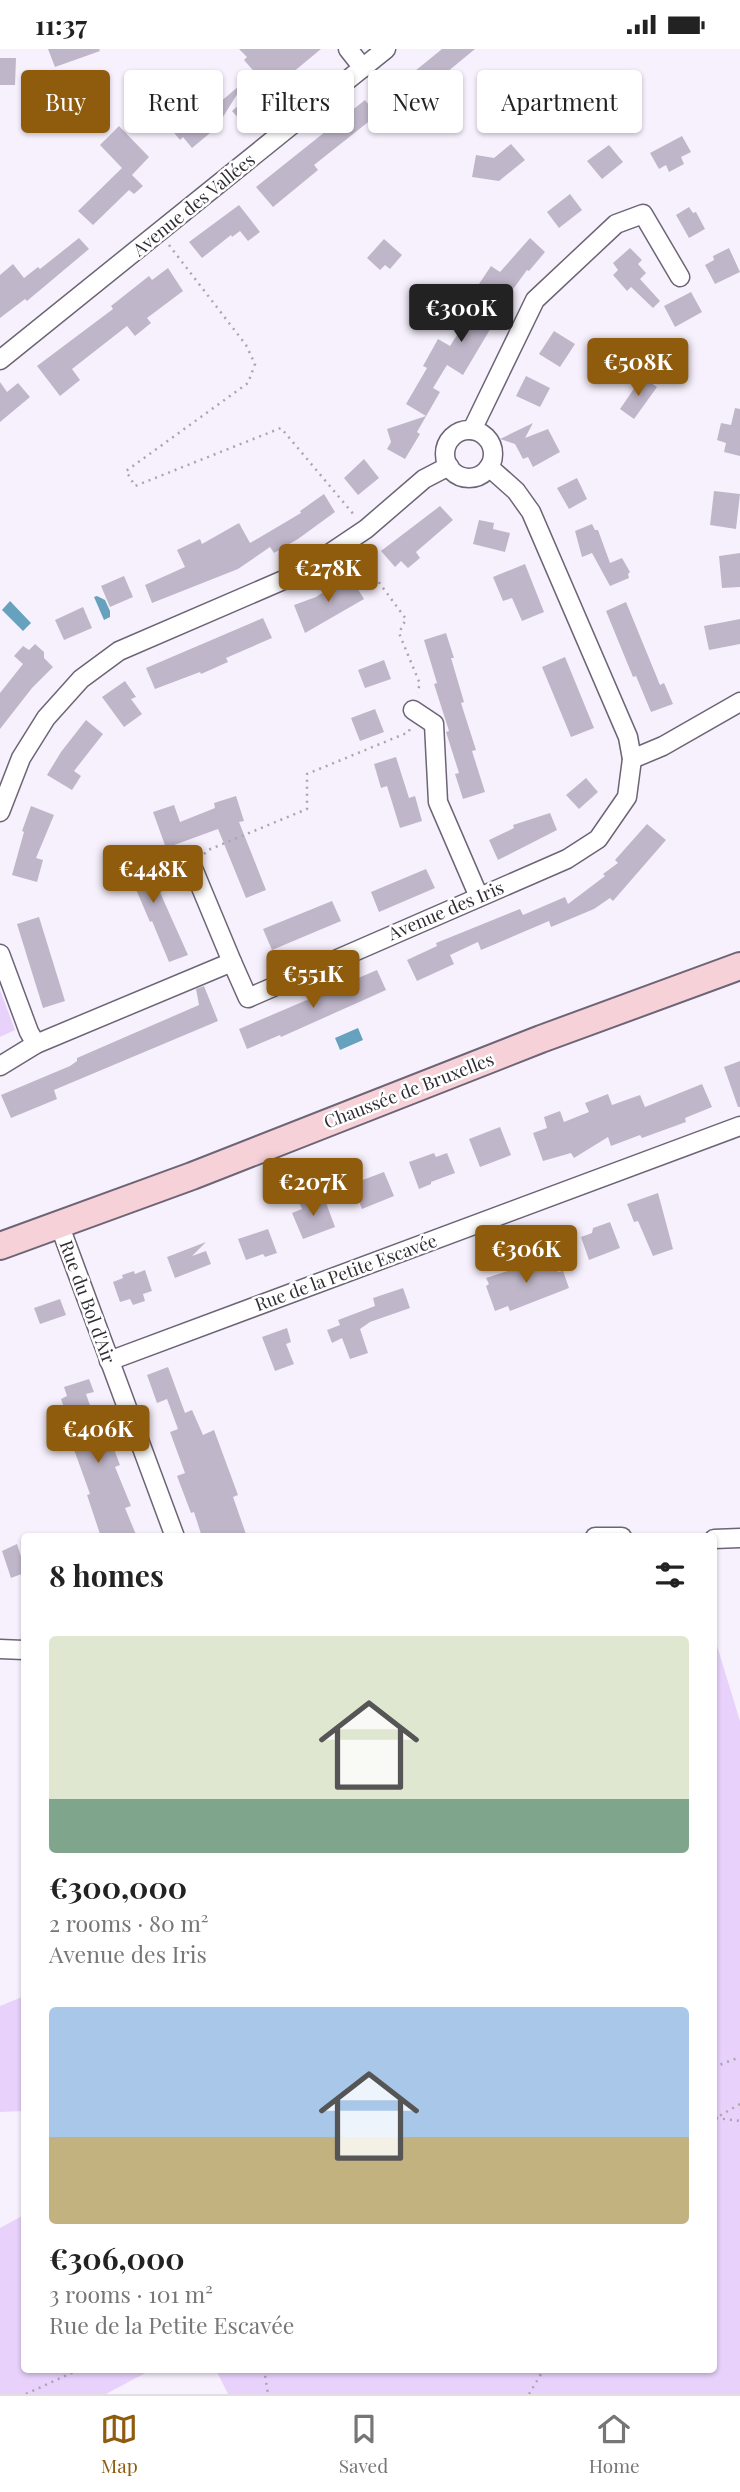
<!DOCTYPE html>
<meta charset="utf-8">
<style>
body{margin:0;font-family:"Playfair Display",serif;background:#f6f6f6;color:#222;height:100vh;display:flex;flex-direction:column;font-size:26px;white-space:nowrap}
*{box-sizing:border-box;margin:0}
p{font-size:23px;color:#767676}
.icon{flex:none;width:38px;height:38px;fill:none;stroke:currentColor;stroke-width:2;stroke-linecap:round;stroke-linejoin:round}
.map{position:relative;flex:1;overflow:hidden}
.details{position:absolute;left:21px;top:1484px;width:696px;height:840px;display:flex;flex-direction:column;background:#fff;border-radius:7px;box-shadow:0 2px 5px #0004}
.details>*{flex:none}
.hud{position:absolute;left:21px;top:21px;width:698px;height:63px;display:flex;gap:14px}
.price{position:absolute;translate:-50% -60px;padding:0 16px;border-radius:7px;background:#8f5b0c;color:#fff;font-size:23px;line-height:46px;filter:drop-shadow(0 2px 4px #0008)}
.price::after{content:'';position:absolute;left:50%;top:42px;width:21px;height:16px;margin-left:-10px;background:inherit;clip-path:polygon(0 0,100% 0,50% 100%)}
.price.on{background:#222;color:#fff}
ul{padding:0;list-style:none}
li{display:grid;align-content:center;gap:14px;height:371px;padding:0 28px}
li span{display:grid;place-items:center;height:217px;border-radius:7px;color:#555}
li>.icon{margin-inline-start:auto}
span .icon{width:126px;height:126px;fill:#fffc;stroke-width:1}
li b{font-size:30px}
h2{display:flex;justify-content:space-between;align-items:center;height:84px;padding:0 28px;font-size:30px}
.pill{padding:0 24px;border-radius:7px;background:#fff;box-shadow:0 2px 5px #0004;font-size:24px;line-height:63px}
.pill.on{background:#8f5b0c;color:#fff}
.status{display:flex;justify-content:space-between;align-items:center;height:49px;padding:0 35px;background:#fff;direction:ltr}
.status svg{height:19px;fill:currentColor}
.menu{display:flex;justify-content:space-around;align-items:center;height:98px;border-top:2px solid #e0e0e0;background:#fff;font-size:19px;color:#767676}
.menu a{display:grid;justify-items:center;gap:4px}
.menu .on{color:#8f5b0c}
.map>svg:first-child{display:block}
.green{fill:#e8d2fc}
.water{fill:#66a2bd}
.building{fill:#c0b6ca}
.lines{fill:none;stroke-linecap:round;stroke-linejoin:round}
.minor-casing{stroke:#6d6476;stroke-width:21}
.secondary-casing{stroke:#6d6476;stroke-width:30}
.path{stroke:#aaa5af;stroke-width:2.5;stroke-dasharray:2 5;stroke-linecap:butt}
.minor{stroke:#fff;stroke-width:18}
.secondary{stroke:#f6d2d8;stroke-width:26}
.labels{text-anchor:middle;stroke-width:5;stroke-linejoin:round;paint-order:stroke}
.street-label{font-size:18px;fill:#302c34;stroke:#fff}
</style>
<div class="status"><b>11:37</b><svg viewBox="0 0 49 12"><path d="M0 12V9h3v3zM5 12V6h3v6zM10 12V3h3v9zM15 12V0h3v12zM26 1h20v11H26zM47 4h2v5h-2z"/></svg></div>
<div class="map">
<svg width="740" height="2345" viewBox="0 0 740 2345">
<rect width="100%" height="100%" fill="#f7f1fd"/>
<g class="green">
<path d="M0 941 15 981 0 988Z"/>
<path d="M714 1587 740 1672V2345H228L216 2321 714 2320Z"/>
<path d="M22 1948H24V2062L0 2063V1957Z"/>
<path d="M24 2166V2320L151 2321 106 2345H0V2179Z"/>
</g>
<g class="water">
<path d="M97 547 105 551 110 562V568L104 571 94 548Z"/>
<path d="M10 552 31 574 23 582 2 561Z"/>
<path d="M358 979 363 991 340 1001 335 989Z"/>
</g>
<g class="building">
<path d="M48 0H99L100 2 55 18Z"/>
<path d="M239 0H321L286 29 293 36 260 69 264 74 252 84 232 62 264 34 244 11 247 8Z"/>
<path d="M442 0H475L418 47 404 31Z"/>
<path d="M0 9H16L15 36H0Z"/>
<path d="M239 37 241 39 216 79 192 99 183 88 180 91 166 74 184 59 195 73 199 71Z"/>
<path d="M365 51 377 66 314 116 318 121 273 158 256 138Z"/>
<path d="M119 77 149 108 132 126 143 137 134 145 129 141 93 176 78 162 122 119 100 96Z"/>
<path d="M682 87 691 103 681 108 684 115 669 123 666 116 659 120 650 104Z"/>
<path d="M511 95 525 111 499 132 472 128 476 106 494 109Z"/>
<path d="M609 96 623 113 602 130 587 112Z"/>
<path d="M570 145 582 161 559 179 547 163Z"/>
<path d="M239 156 260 183 248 192 240 182 232 188 231 186 202 209 189 193Z"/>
<path d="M689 158 693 164 696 163 705 180 689 189 676 166Z"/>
<path d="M79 189 89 200 27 252 25 250 0 269V226L13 215 24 229 38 218 40 220Z"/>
<path d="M530 189 545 203 529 222 527 221 511 243 505 238 485 265 495 272 463 326 447 316 433 339 440 343 417 383 420 385 405 410 387 400 391 393 387 380 426 367 406 355 427 319 423 317 438 290 450 297 484 244 477 238 491 217 500 223Z"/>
<path d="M384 190 402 206 390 220 385 216 380 221 367 209Z"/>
<path d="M630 199 642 211 638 215 646 224 640 230 660 252 653 259 631 238 627 242 613 226 618 221 613 214Z"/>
<path d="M729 199 740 223 715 235 705 216 714 211 713 207Z"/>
<path d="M168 219 183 242 147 269 151 274 135 287 127 277 72 320 80 331 60 347 37 317 113 260 111 257 149 227 152 231Z"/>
<path d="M691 243 702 263 675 278 664 257Z"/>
<path d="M554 282 575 295 560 318 539 305Z"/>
<path d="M526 327 550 339 540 358 516 347Z"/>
<path d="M642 328 657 338 634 370 620 360Z"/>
<path d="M0 333 7 343 18 334 30 348 0 373Z"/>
<path d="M735 359 740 360V407L724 403 726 394 717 391 721 374 731 376Z"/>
<path d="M533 374 525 389 548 380 560 403 533 418 528 408 523 410 515 395 500 390Z"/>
<path d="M364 410 379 429 358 446 344 429Z"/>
<path d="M577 429 587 450 569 460 557 439Z"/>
<path d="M714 442 740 445 736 480 710 476Z"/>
<path d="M324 445 335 463 298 490 274 504 270 498 238 520 152 554 145 536 185 518 177 501 200 490 202 495 239 474 250 494 301 464 300 462Z"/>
<path d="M440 457 453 471 416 503 420 509 408 519 401 512 395 518 381 502Z"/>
<path d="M479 471 494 474 493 480 510 484 505 503 473 495Z"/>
<path d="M592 475 595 481H598L610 514 622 509 630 523 628 525 629 529 610 537 592 504 582 508 575 482Z"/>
<path d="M740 504V538L722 539 719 507Z"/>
<path d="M525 515 544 563 522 572 512 549 503 552 493 528Z"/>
<path d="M349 526 364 550 305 584 294 556 316 548Z"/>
<path d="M124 527 133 548 110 558 101 537Z"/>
<path d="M626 553 660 636 664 634 673 655 651 663 636 627 633 628 606 562Z"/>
<path d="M83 558 92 579 64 591 55 571Z"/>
<path d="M263 569 272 589 226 609 228 613 201 625 200 623 155 640 146 619Z"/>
<path d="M740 570V595L709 601 704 577Z"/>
<path d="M446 584 454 609H451L464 653 461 654 476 701 472 702 485 743 463 750 455 725 459 724 446 683 449 682 434 635 437 634 424 591Z"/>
<path d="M35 595 44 603V609L53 618 32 639 0 680V644L23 615 14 607 23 597 29 601Z"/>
<path d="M565 608 594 679 571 688 542 618Z"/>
<path d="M384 611 391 630 365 639 358 621Z"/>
<path d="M125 632 136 648 131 650 142 665 124 678 102 648Z"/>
<path d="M375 660 384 683 360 692 351 669Z"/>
<path d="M86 671 103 685 74 722 81 727 72 741 47 726 61 703Z"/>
<path d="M396 708 409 749 415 747 422 772 400 779 387 737 381 739 374 715Z"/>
<path d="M586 729 598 743 579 760 566 746Z"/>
<path d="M236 747 244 772 239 773 266 841 246 849 218 780 166 799 153 763 174 756 180 773 215 759 214 754Z"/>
<path d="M31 757 54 766 36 809 43 811 37 833 12 826 24 783 22 782Z"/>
<path d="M550 764 557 781 498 811 489 791 514 779 513 776Z"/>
<path d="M647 775 666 791 613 852 610 849 594 860 551 878 549 872 481 901 478 893 450 906 454 915 417 932 407 911 437 897 436 894 520 860 523 866 565 848 568 855 605 827 603 825 618 814 615 811Z"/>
<path d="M142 802 155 840 158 839 188 906 169 913 152 872 150 873 135 838 129 840 119 810Z"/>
<path d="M426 820 435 839 379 863 371 843Z"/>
<path d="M332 852 341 872 272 901 263 880Z"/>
<path d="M39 868 65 952 43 959 17 875Z"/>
<path d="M377 921 386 941 281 988 280 986 247 1000 239 980Z"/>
<path d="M204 937 218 972 54 1041 57 1050 11 1069 1 1046 70 1017 77 1012V1009L93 1002 199 956 196 940Z"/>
<path d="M740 1012V1058H738L724 1018Z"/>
<path d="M702 1035 712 1058 685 1069 686 1073 642 1089 640 1086 611 1097 608 1088 574 1109 571 1104 543 1112 533 1084 547 1079 544 1068 560 1062 564 1073 589 1063 585 1054 608 1045 612 1056 640 1046 645 1058Z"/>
<path d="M500 1078 511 1106 480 1118 469 1090Z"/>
<path d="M434 1104 436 1108 447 1104 455 1124 431 1133V1135L419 1140 409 1113Z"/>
<path d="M384 1123 394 1147 362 1160 352 1135Z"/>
<path d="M658 1144 673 1200 653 1207 638 1172 634 1173 627 1155Z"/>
<path d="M313 1148 314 1152 325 1151 335 1178 303 1190 292 1164 302 1160 299 1153Z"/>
<path d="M610 1173 620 1199 589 1211 581 1188 592 1184 593 1179Z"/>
<path d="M268 1180 277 1204 265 1208 263 1205 246 1211 238 1190Z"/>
<path d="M206 1193 192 1207 206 1202 211 1215 175 1229 167 1208Z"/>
<path d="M552 1208 558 1223 563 1222 569 1239 510 1262 508 1257 495 1262 486 1237 489 1235 486 1229Z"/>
<path d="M145 1221 152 1242 143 1245 145 1252 133 1256 130 1250 120 1253 113 1233 123 1229 122 1226 134 1222 135 1225Z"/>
<path d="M403 1239 410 1259 370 1273 360 1280 368 1304 350 1310 342 1289 332 1294 327 1281 340 1276 338 1271 375 1257 373 1249Z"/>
<path d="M60 1250 66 1266 40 1275 34 1259Z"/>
<path d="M287 1279 291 1293 286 1295 294 1315 275 1322 262 1288Z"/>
<path d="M168 1318 185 1364 192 1361 203 1386 214 1381 238 1446 233 1448 247 1488H202L194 1463 191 1464 177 1427 185 1424 170 1383 178 1380 167 1350 157 1354 147 1326Z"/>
<path d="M89 1330 94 1343 86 1345 100 1385 107 1382 120 1416 115 1418 131 1457 125 1459 137 1488H101L87 1446 90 1445 72 1395 76 1394 61 1350 67 1347 64 1338Z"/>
<path d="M17 1495 24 1517V1524L11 1529 2 1502Z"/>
</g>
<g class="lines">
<g class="minor-casing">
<g id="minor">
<path d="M348 0 363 19"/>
<path d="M0 311 386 0"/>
<path d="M472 381 535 251 616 175 643 165 680 228"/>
<circle cx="469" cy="405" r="24"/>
<path d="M413 661 434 675 438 753 479 848"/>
<path d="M632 710 663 697 740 653"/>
<path d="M0 763 21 709 46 669 81 630 119 602 302 523 366 480 424 430 449 417"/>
<path d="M192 817 232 913"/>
<path d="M0 905 29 983 36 995"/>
<path d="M0 1017 36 995 232 913 248 949 567 810 598 790 627 748 632 710 628 688 531 463 516 442 489 418"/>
<path d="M59 1175 175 1488"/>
<path d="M109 1312 740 1077"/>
<path d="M595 1488H622"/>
<path d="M714 1490 740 1489"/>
<path d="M0 1600 24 1601"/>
</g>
</g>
<g class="secondary-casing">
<path id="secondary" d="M0 1197 192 1127 541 990 740 917"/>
</g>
<g class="path">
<path d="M169 196 246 296 255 315 248 334 126 422 135 437 281 379 355 467"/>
<path d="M358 505 406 570 399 584 420 635 417 644"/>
<path d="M204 805 208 801 307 760V725L409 683 410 678"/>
<path d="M195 1487 196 1488"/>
<path d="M714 2018 740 2008"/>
<path d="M716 2069 740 2072"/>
<path d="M714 2070 740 2055"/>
<path d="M264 2320 268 2345"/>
<path d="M26 2345 80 2320"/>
<path d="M529 2345 544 2320"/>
</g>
<use href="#minor" class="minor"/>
<use href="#secondary" class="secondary"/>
</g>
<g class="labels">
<g class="street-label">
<text transform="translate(194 156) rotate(-39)" y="6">Avenue des Vallées</text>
<text transform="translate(446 862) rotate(-23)" y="6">Avenue des Iris</text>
<text transform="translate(409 1042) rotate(-21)" y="6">Chaussée de Bruxelles</text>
<text transform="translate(346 1224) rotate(-20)" y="6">Rue de la Petite Escavée</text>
<text transform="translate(87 1253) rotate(70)" y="6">Rue du Bol d'Air</text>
</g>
</g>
</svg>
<b class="price on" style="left:461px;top:295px">€300K</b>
<b class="price" style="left:638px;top:349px">€508K</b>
<b class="price" style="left:328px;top:555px">€278K</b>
<b class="price" style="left:153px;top:856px">€448K</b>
<b class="price" style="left:313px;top:961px">€551K</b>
<b class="price" style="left:313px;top:1169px">€207K</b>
<b class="price" style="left:526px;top:1236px">€306K</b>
<b class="price" style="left:98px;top:1416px">€406K</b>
<div class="hud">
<a class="pill on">Buy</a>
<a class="pill">Rent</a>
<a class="pill">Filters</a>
<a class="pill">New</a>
<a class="pill">Apartment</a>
</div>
<section class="details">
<h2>8 homes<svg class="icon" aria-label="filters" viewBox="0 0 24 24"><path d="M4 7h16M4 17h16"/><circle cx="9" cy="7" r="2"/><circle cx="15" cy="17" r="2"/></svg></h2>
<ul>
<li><span style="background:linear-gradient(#dfe7d0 75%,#7fa58c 0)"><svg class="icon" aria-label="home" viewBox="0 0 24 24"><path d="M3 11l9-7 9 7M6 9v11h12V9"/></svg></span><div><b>€300,000</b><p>2 rooms · 80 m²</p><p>Avenue des Iris</p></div></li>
<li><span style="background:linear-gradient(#a9c7e8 60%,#c2b280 0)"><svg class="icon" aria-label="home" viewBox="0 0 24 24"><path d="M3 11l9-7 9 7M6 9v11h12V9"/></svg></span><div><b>€306,000</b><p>3 rooms · 101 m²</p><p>Rue de la Petite Escavée</p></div></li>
</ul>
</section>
</div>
<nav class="menu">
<a class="on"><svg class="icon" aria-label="map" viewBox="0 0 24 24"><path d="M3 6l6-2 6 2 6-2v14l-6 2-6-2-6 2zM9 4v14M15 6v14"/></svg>Map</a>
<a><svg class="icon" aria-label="saved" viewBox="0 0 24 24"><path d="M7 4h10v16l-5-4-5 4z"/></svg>Saved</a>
<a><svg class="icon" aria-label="home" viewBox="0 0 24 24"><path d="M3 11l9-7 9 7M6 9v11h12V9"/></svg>Home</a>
</nav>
